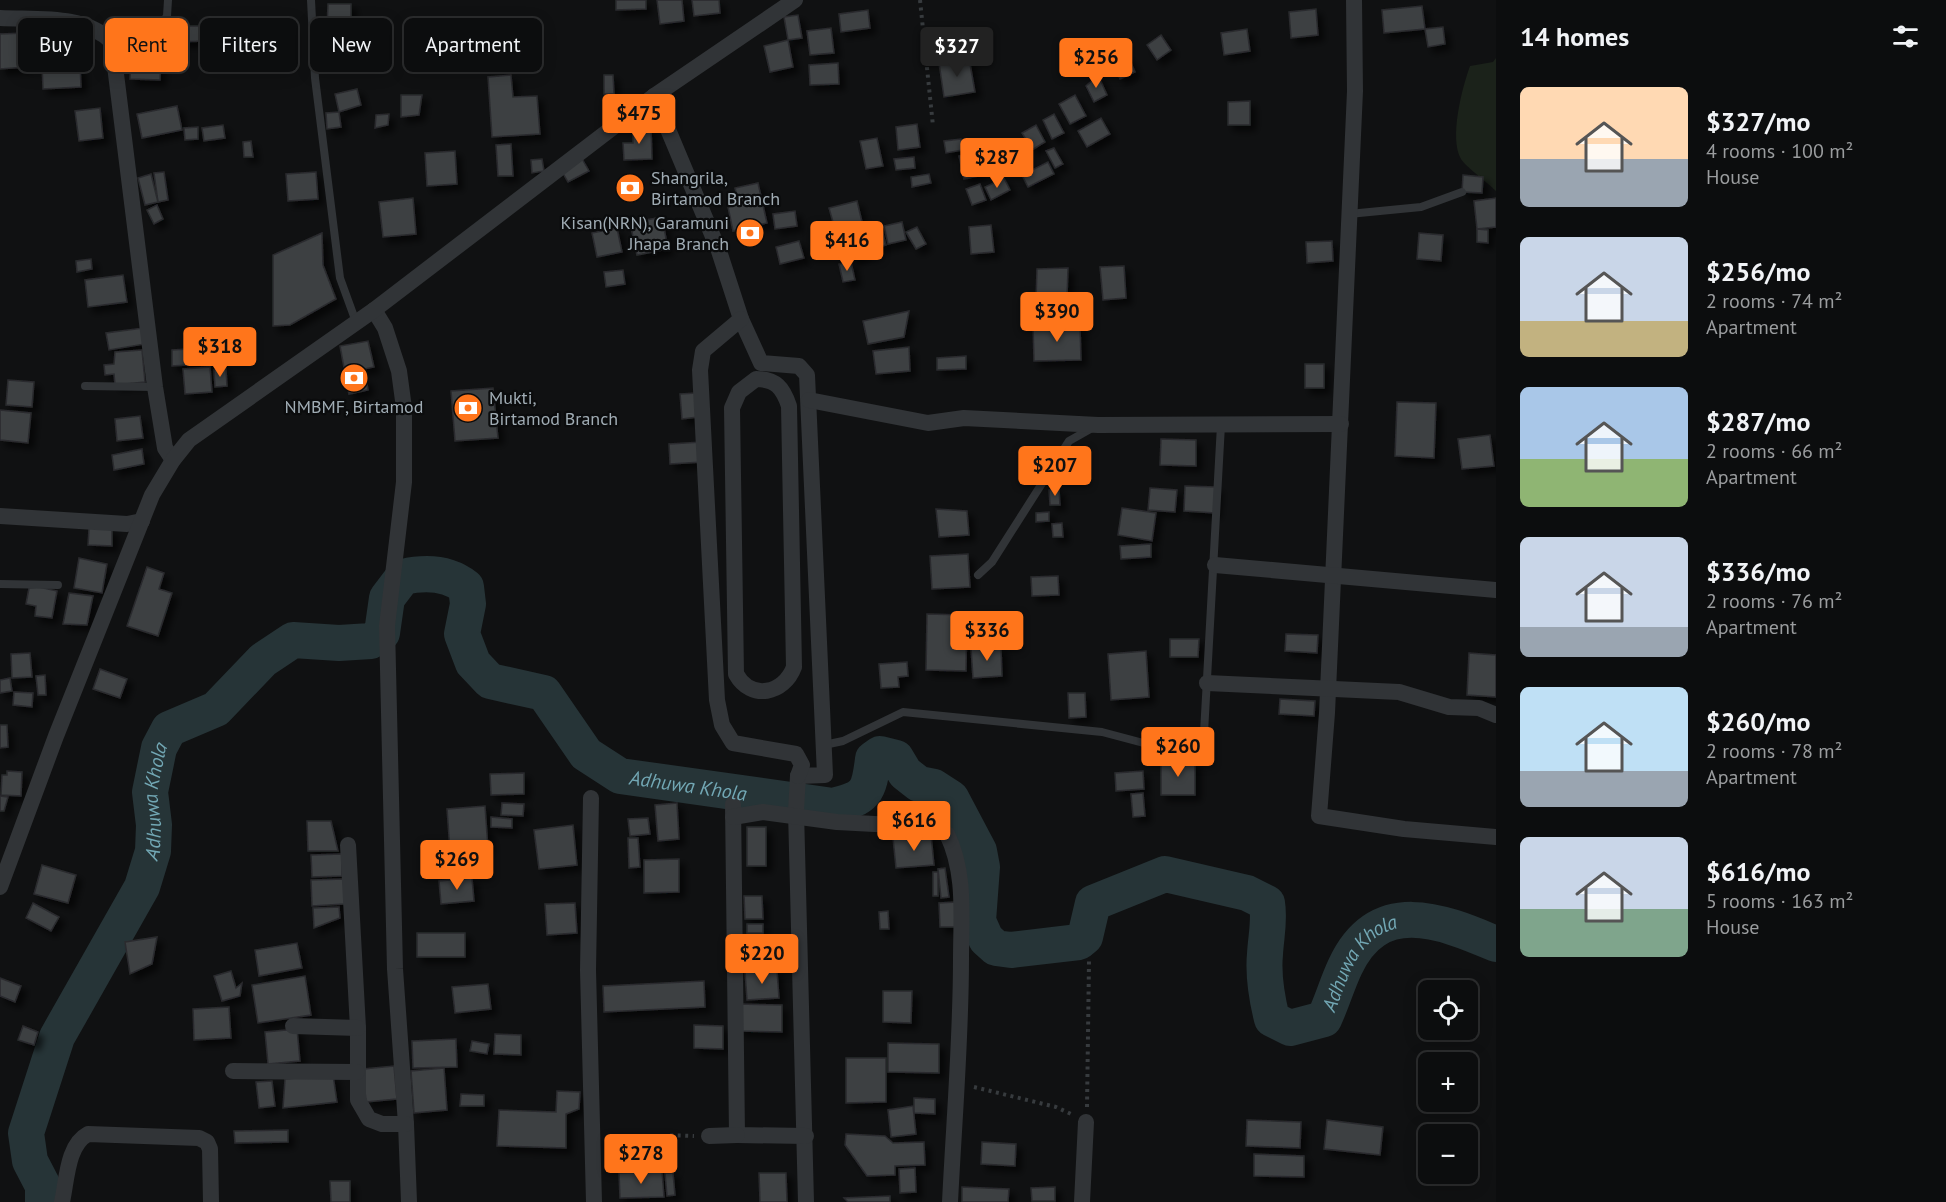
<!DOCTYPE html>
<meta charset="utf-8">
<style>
body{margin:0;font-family:"PT Sans",sans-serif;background:#151617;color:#f1f3f6;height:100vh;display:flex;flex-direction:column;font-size:22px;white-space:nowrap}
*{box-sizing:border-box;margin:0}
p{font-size:20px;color:#9a9c9e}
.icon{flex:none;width:33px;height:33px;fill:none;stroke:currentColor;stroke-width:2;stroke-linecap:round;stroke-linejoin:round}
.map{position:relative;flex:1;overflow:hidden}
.sheet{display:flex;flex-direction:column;background:#0c0d0e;width:450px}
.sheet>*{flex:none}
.hud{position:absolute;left:18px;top:18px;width:570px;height:54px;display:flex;gap:12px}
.controls{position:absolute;left:1418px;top:980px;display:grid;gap:12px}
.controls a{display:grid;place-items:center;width:60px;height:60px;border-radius:9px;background:#0c0d0e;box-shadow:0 3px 15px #0003,0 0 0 2px #2c2d2e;font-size:30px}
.price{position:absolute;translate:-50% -51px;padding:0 14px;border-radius:6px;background:#ff751b;color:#111;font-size:20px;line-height:39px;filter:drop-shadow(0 2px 3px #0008)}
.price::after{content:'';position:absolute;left:50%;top:36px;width:18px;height:14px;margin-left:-9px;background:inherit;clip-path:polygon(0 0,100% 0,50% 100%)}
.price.active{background:#222;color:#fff}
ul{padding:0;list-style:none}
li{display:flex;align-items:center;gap:18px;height:150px;padding:0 24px}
li span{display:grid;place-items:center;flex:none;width:168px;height:120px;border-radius:9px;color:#555}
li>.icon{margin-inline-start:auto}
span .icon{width:72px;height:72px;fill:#fffc;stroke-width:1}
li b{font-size:26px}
h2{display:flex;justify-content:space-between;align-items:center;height:72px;padding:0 24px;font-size:26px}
.pill{padding:0 21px;border-radius:9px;background:#0c0d0e;box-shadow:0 3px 15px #0003,0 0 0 2px #2c2d2e;font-size:21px;line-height:54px}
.pill.active{background:#ff751b;color:#111}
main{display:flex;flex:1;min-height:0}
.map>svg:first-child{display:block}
.green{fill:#1b221a}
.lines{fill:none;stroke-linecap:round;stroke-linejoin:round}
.river{stroke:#263437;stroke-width:36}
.building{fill:#3c3f42;stroke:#2a2b2e;stroke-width:1.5;filter:url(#shadow)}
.path{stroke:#373b3e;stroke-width:4;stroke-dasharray:3 4.5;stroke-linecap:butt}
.lane{stroke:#313437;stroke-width:8}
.street{stroke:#313437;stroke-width:16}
.labels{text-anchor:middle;stroke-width:4.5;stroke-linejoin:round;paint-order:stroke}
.poi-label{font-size:18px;fill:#a0acb4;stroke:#0b0c0d;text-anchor:start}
.water-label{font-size:20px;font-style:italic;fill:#72a7b4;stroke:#0b0c0d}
</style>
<main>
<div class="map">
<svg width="1496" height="1202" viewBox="0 0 1496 1202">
<defs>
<filter id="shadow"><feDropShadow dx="5.5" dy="5.5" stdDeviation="3" flood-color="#0009"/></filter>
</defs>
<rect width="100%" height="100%" fill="#101112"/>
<path class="green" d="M1496 58V191C1488 183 1464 165 1461 159 1449 138 1462 88 1470 66L1493 62Z"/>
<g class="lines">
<path class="river" id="s1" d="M43 1202V1186L30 1161 26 1133 57 1037 142 887 153 851 154 825 150 792 159 748 169 729 216 709 263 660 293 640 339 643 371 641 382 633 387 598 403 577C425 572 447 572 466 587L468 604 462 634 473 663 490 681 544 693 586 754 620 776 833 806C866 798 869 793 873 759L880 754 896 758 905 773 919 784 934 787 951 798 979 851 982 867 978 921 986 939 996 948 1011 950 1079 942 1085 937 1093 903 1165 874 1247 893 1267 903C1270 921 1266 936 1265 954 1263 975 1267 999 1272 1019L1290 1028 1324 1019C1332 1002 1337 984 1345 967 1378 896 1440 920 1496 944"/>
</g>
<g class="building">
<path d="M616 0H646V9L616 10Z"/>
<path d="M657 0H682L684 21 660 24Z"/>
<path d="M692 0H719L720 13 694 16Z"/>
<path d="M328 4H351V29L327 28Z"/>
<path d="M1422 6 1425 29 1384 33 1382 10Z"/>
<path d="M1316 9 1318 35 1291 38 1289 12Z"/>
<path d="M868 10 870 28 841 32 839 14Z"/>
<path d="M798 15 802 38 788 40 784 17Z"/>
<path d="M174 26H208V41L175 42Z"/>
<path d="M1443 27 1445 44 1428 47 1425 29Z"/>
<path d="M831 28 834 53 810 55 807 31Z"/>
<path d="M1247 29 1250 51 1224 55 1221 33Z"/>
<path d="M57 32 59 63 80 62 81 87 43 89 42 65 30 66 28 33Z"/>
<path d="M323 32H347L346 49 321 46Z"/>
<path d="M25 33 26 67 0 69V34Z"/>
<path d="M1161 35 1171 50 1157 60 1147 45Z"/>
<path d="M353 38 355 63H350L347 39Z"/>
<path d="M788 40 793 67 770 72 764 46Z"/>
<path d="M1128 56 1135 72 1120 79 1113 63Z"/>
<path d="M131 57 161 58 160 80 130 79Z"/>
<path d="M969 58 975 92 944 97 939 63Z"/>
<path d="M838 63 839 84 810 85 809 65Z"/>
<path d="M511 75 513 97 537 96 540 134 492 137 488 77Z"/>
<path d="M604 75H613L614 94H604Z"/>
<path d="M1098 75 1107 95 1094 102 1086 86Z"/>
<path d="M357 89 361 105 339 112 335 94Z"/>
<path d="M401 95H422L419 115 401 117Z"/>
<path d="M1075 95 1086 116 1070 124 1059 104Z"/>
<path d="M1250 101V125H1228V102Z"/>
<path d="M177 106 182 130 142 138 137 114Z"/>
<path d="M100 108 103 138 79 141 75 111Z"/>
<path d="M339 112 341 127 327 129 326 113Z"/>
<path d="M389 114 388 125 375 128 376 115Z"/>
<path d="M1054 114 1064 133 1052 139 1043 120Z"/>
<path d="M1101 118 1110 134 1087 147 1078 131Z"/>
<path d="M917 124 920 147 898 150 896 127Z"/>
<path d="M223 125 225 138 204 141 202 128Z"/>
<path d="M1036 125 1045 142 1032 150 1022 133Z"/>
<path d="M651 126 652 159 624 160 623 143H633V127Z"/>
<path d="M198 127V139L185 140 184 128Z"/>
<path d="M877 138 883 166 866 169 860 141Z"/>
<path d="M961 139 963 150 946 153 944 141Z"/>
<path d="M251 141 253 157H244L243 142Z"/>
<path d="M1002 143 1006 160 989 164 985 147Z"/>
<path d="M511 144 513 176H498L496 145Z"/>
<path d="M1054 148 1063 164 1055 168 1046 151Z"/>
<path d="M455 151 457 184 427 186 425 153Z"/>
<path d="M978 152 983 175 964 179 959 156Z"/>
<path d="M581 157 589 171 568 182 560 168Z"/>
<path d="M914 157 915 168 896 170 894 159Z"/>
<path d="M542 159 544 171 532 173 531 160Z"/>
<path d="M1048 162 1054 174 1028 187 1022 175Z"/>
<path d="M164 172 168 200 158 202 154 173Z"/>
<path d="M316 172 318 199 288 201 286 174Z"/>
<path d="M151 174 158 202 145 205 138 178Z"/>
<path d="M929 174 931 183 912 187 911 177Z"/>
<path d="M1463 175 1483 177 1482 193 1462 192Z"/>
<path d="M1004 178 1010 190 991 200 985 187Z"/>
<path d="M758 183 767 223 733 231 728 207 739 204 735 188Z"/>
<path d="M980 184 986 200 972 205 966 189Z"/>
<path d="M413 198 416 234 383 237 379 202Z"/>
<path d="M1496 198V227L1477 229 1474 201Z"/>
<path d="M857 201 863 226 836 233 829 208Z"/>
<path d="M157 205 163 219 154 224 147 210Z"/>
<path d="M795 211 797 226 775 229 773 214Z"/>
<path d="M662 217 668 249 637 255 630 223Z"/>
<path d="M902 222 906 240 888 244 884 226Z"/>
<path d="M991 225 994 252 971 254 969 227Z"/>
<path d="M917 227 926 244 916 249 906 232Z"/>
<path d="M617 228 622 252 597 257 592 233Z"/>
<path d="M1477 229 1488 230V243L1477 242Z"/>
<path d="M882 230 886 245 869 250 864 235Z"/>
<path d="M322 233 323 265 336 299 290 325 273 326V255Z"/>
<path d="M1419 233 1443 235 1441 261 1417 259Z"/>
<path d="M859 236 865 254 852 259 846 240Z"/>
<path d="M799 241 804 258 780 264 776 247Z"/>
<path d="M1332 241 1333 261 1307 263 1306 242Z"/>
<path d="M91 259 92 269 77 272 76 261Z"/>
<path d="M851 262 855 280 843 282 839 264Z"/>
<path d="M1124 266 1126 298 1103 300 1100 267Z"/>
<path d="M1068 268 1067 298 1036 299 1037 269Z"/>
<path d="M623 270 625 284 606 287 604 272Z"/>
<path d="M123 275 127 302 88 307 85 280Z"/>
<path d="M909 311 904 337 868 344 863 321Z"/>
<path d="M1033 325H1080L1081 360 1034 361Z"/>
<path d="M143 328 145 344 109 350 106 333Z"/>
<path d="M368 341 374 367 345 373 340 346Z"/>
<path d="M220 347 221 363 172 366V350Z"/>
<path d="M909 347 910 371 876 374 873 351Z"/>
<path d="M142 350 145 382 115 385 114 374 105 375 104 365 114 364 115 352Z"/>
<path d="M966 356V369L937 370V358Z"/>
<rect x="1305" y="364" width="19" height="24"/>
<path d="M210 367 212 392 185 394 183 369Z"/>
<path d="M226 369 227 386 215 387 214 370Z"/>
<path d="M366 378 368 390 349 394 346 382Z"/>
<path d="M8 380 34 382 32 407 6 405Z"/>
<path d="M493 388 498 438 455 441 451 391Z"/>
<path d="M696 393 698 417 682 419 680 394Z"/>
<path d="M1397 402 1436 403 1434 458 1395 456Z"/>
<path d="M0 410 31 413 28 443 0 440Z"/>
<path d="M140 416 143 438 117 441 115 419Z"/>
<path d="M1490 435 1494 466 1462 469 1458 439Z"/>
<path d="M1161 439 1196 440V466L1160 465Z"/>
<path d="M702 442 703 462 670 464 669 444Z"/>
<path d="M142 449 144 464 114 470 112 455Z"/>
<path d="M1185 486 1217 487 1215 513 1184 511Z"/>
<path d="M1150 488 1177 490 1175 512 1148 510Z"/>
<path d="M1059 489 1060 505H1050L1049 490Z"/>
<path d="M1122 508 1156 513 1152 541 1118 535Z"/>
<path d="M936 509 967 511 969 535 939 537Z"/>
<path d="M1049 512V521L1036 522V513Z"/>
<path d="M1062 523 1063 537H1053L1052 524Z"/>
<path d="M89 528 112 529V546L88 545Z"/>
<path d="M1151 544V557L1121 559 1120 546Z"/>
<path d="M968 554 970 587 932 589 930 556Z"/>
<path d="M79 558 107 564 102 593 74 588Z"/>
<path d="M147 567 164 573 159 589 172 593 158 636 127 626Z"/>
<path d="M1058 576 1059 595 1032 596 1031 577Z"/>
<path d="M39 587 57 591 52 618 35 616 36 606 26 604 29 588Z"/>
<path d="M69 593 93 596 87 625 63 624Z"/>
<path d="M927 614 967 615 966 671 926 670Z"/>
<path d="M1286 634 1318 635 1317 653 1285 651Z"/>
<path d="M1170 639H1199L1198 657H1170Z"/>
<path d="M1001 647 1002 676 973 678 971 648Z"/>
<path d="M1146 651 1149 697 1111 700 1108 654Z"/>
<path d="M30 653 32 677 12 678 11 654Z"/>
<path d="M1469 653 1496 655V697L1467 695Z"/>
<path d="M907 662 908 676 898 677 899 687 881 688 879 664Z"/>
<path d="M100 669 127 679 120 698 93 689Z"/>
<path d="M45 675 46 695H38L36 676Z"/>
<path d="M10 678 12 691 0 693V680Z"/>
<path d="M14 692 33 693 32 707 13 705Z"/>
<path d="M1068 693H1085L1086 717 1069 718Z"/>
<path d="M1280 699 1315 701 1314 716 1279 714Z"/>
<path d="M0 725H7L8 747 0 748Z"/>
<rect x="1161" y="762" width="34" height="33"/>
<path d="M7 771 22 772 21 796 1 795 2 775H7Z"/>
<path d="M1143 771 1144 789 1116 791 1115 773Z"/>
<path d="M524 773V794L491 795 490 774Z"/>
<path d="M1143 793 1145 816 1133 817 1131 794Z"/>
<path d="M0 796 8 797 4 811H0Z"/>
<path d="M502 803 524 804 523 816 501 815Z"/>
<path d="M677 803 679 839 658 841 655 805Z"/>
<path d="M485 806 488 848 450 851 447 809Z"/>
<path d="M491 817 512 819V828L491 827Z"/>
<path d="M648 818 650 834 630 836 628 819Z"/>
<path d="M307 821H331L338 851H308Z"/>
<path d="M573 825 577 865 539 869 534 830Z"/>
<rect x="747" y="827" width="19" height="39"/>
<path d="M931 835 934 865 896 868 893 838Z"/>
<path d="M628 838H638L640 867 629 868Z"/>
<path d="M342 854V876L312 877 311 855Z"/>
<path d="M679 859V892L644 893V860Z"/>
<path d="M42 865 76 875 68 903 34 894Z"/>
<path d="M945 868 949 897 941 898 938 869Z"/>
<rect x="933" y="872" width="5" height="24"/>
<path d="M472 878 474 901 441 904 439 881Z"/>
<path d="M344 879 345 904 312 906 311 880Z"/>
<path d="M744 896H762L763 919H745Z"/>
<path d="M956 902V927H940L939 903Z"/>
<path d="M33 903 59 917 51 931 26 918Z"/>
<path d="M575 903 577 933 547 935 545 904Z"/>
<path d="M339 907 340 918 314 928 313 908Z"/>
<path d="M888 911 889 929H880L879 912Z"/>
<rect x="747" y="924" width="16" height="9"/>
<rect x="417" y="933" width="48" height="24"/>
<path d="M157 937 152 964 130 974 125 942Z"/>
<path d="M297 943 302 968 259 976 255 950Z"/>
<path d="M777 970 779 998 747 1000 745 972Z"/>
<path d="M231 971 236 988 242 983 240 996 222 1001 214 976Z"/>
<path d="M305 976 311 1015 258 1023 252 985Z"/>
<path d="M0 978 21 986 15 1002 0 996Z"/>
<path d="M704 981 705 1007 604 1012 603 986Z"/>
<path d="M488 984 491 1009 455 1013 452 987Z"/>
<path d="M883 991H912L911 1023 883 1022Z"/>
<path d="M738 1004 782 1005V1032L738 1031Z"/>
<path d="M229 1007 231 1038 194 1040 193 1009Z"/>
<path d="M694 1025 723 1026V1049L694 1048Z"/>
<path d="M23 1026 38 1032 34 1045 18 1040Z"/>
<path d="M297 1029 300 1061 268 1064 265 1032Z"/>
<path d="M495 1034 521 1035V1055L494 1054Z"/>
<path d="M456 1039 457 1067 413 1068 412 1041Z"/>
<path d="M472 1041 489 1044 487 1054 470 1051Z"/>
<path d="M888 1043 939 1044V1073L888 1072Z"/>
<path d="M846 1058H886V1102L846 1103Z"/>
<path d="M394 1066 397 1099 366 1102 363 1069Z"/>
<path d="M444 1068 447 1110 414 1113 411 1071Z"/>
<path d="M333 1075 337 1102 283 1108 285 1079Z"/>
<path d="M272 1081 275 1106 259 1108 256 1082Z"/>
<path d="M557 1091 580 1092 579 1109 566 1114V1148L497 1146 499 1110 556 1112Z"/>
<path d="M461 1094 484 1095V1106H460Z"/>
<path d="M914 1098 935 1099V1114L914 1113Z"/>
<path d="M913 1106 916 1134 891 1137 888 1110Z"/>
<path d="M1247 1120 1301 1122 1300 1148 1246 1146Z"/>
<path d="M1327 1120 1383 1127 1380 1155 1324 1149Z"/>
<path d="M288 1130V1142L235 1143 234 1131Z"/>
<path d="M846 1134 885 1136 893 1143 924 1142 925 1165 895 1166V1175L867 1176 845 1145Z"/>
<path d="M982 1142 1016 1144 1015 1166 981 1164Z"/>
<path d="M1254 1154 1304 1156V1177L1254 1176Z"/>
<path d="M915 1168 916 1192 900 1193 899 1169Z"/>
<path d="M662 1171 664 1197 620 1198 619 1173Z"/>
<path d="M665 1173H673L675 1195 667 1196Z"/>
<path d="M759 1173H786L787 1202H760Z"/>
<path d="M330 1181H350V1202H331Z"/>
<path d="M962 1187 1009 1189 1008 1202H962Z"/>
<path d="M1055 1187V1201H1032L1031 1188Z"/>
<path d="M890 1196V1202H848L844 1198Z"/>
</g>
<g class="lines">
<g class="path">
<path d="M920 0 933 126"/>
<path d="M974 1087 1056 1107 1071 1114"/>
<path d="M1087 1107 1089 961"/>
<path d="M608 1154 635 1153C653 1133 669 1135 694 1136"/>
</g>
<g class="lane">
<path d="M311 0 315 78 340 278 356 322"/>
<path d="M112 42 159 28 167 16 168 0"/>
<path d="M1349 214 1421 207 1462 192"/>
<path d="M85 386 155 387"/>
<path d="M978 575 992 562 1069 441 1092 428"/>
<path d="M0 584 58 585"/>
<path d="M824 745 843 741 903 712 1102 732 1151 745 1203 751 1221 425"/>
</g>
<g class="street">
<path d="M1354 0 1355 91 1327 713 1319 816 1404 829 1496 837"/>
<path d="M0 18C37 20 84 14 112 42L155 387 165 448 173 460"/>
<path d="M654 96 719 251 741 319 761 363 799 366 807 375 825 775 798 776 796 811 806 1202"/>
<path d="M374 310 385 328 399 371 404 408V482L387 626 395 969 406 1124 409 1202"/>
<path d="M741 319 703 351 700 370 717 700 722 725 733 743 796 754 802 765 798 776"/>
<path d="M756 379C776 379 783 388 789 406L794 667C784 694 751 701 736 674L732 408 739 392Z"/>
<path d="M809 400 928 423 964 418 1098 425 1341 424"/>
<path d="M0 516 127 524 142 521"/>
<path d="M1215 565 1496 590"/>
<path d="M1207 683 1399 692 1449 707 1479 708 1496 715"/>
<path d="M591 798 588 970 594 1202"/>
<path d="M733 804 737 1135 806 1136"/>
<path d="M733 817 763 812 837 822 931 827 947 834C966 873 961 916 961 959 961 1041 954 1121 950 1202"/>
<path d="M348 845 358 1028V1100L369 1119 382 1124H406"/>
<path d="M0 887 56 736 152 495 173 460 189 440 374 310 654 96 795 0"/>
<path d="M293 1026 358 1028"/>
<path d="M233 1071 357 1072"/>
<path d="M709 1136 737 1135"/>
<path d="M62 1202C67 1180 67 1145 88 1134L199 1138 207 1142 210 1149 211 1202"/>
<path d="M1082 1202 1086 1122"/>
</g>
</g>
<defs>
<g id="bank-disc" transform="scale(1.5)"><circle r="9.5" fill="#ff751b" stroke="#0b0c0d"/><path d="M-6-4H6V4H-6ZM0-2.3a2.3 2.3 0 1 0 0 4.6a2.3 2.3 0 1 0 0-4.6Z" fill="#fff"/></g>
</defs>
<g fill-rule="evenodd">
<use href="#bank-disc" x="630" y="188"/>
<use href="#bank-disc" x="750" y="233"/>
<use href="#bank-disc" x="354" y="378"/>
<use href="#bank-disc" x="468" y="408"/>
</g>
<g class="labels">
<g class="poi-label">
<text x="651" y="184">Shangrila,<tspan x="651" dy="21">Birtamod Branch</tspan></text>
<text x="729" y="229" text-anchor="end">Kisan(NRN), Garamuni<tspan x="729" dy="21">Jhapa Branch</tspan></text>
<text x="489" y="404">Mukti,<tspan x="489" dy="21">Birtamod Branch</tspan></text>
<text x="354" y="413" text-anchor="middle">NMBMF, Birtamod</text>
</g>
<g class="water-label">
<text dy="7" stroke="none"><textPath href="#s1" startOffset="1226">Adhuwa Khola</textPath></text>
<text dy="7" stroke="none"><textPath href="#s1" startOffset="434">Adhuwa Khola</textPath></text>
<text dy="7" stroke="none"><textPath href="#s1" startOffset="2252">Adhuwa Khola</textPath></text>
</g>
</g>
</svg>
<div class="controls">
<a><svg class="icon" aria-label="locate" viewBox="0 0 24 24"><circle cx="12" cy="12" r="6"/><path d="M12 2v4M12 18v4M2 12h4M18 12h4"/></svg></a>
<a>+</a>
<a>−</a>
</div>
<b class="price active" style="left:957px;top:78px">$327</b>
<b class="price" style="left:1096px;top:89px">$256</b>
<b class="price" style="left:639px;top:145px">$475</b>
<b class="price" style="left:997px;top:189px">$287</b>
<b class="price" style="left:847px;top:272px">$416</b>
<b class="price" style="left:1057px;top:343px">$390</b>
<b class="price" style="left:220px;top:378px">$318</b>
<b class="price" style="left:1055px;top:497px">$207</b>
<b class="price" style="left:987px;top:662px">$336</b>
<b class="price" style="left:1178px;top:778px">$260</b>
<b class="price" style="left:914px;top:852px">$616</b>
<b class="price" style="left:457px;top:891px">$269</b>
<b class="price" style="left:762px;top:985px">$220</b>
<b class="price" style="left:641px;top:1185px">$278</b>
<div class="hud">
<a class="pill">Buy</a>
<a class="pill active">Rent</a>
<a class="pill">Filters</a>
<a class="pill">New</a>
<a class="pill">Apartment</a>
</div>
</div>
<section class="sheet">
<h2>14 homes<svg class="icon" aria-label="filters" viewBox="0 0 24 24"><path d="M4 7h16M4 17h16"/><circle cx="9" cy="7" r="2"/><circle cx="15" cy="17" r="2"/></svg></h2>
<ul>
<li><span style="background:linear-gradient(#ffd9b3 60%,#9aa5b1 0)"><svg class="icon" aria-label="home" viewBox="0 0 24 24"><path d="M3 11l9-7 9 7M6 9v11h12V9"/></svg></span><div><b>$327/mo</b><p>4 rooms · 100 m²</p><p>House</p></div></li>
<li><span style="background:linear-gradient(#c9d6e8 70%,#c2b280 0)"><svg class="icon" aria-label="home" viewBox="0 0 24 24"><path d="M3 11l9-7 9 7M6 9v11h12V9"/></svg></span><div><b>$256/mo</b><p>2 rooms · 74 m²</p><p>Apartment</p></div></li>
<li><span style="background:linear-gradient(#a9c7e8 60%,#8fb573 0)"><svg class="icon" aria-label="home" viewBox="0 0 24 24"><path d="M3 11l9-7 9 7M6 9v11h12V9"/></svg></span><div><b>$287/mo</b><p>2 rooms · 66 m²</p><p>Apartment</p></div></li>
<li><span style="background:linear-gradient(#c9d6e8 75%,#9aa5b1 0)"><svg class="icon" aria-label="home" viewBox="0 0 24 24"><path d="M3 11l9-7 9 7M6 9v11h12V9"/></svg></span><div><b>$336/mo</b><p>2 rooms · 76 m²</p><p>Apartment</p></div></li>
<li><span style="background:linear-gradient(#bfe0f5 70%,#9aa5b1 0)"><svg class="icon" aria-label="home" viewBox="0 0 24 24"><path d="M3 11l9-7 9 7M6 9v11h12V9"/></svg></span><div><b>$260/mo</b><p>2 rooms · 78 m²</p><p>Apartment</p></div></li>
<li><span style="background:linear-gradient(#c9d6e8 60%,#7fa58c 0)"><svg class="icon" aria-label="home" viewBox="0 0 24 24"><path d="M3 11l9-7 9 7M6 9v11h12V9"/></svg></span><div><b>$616/mo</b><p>5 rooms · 163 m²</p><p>House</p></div></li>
</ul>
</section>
</main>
